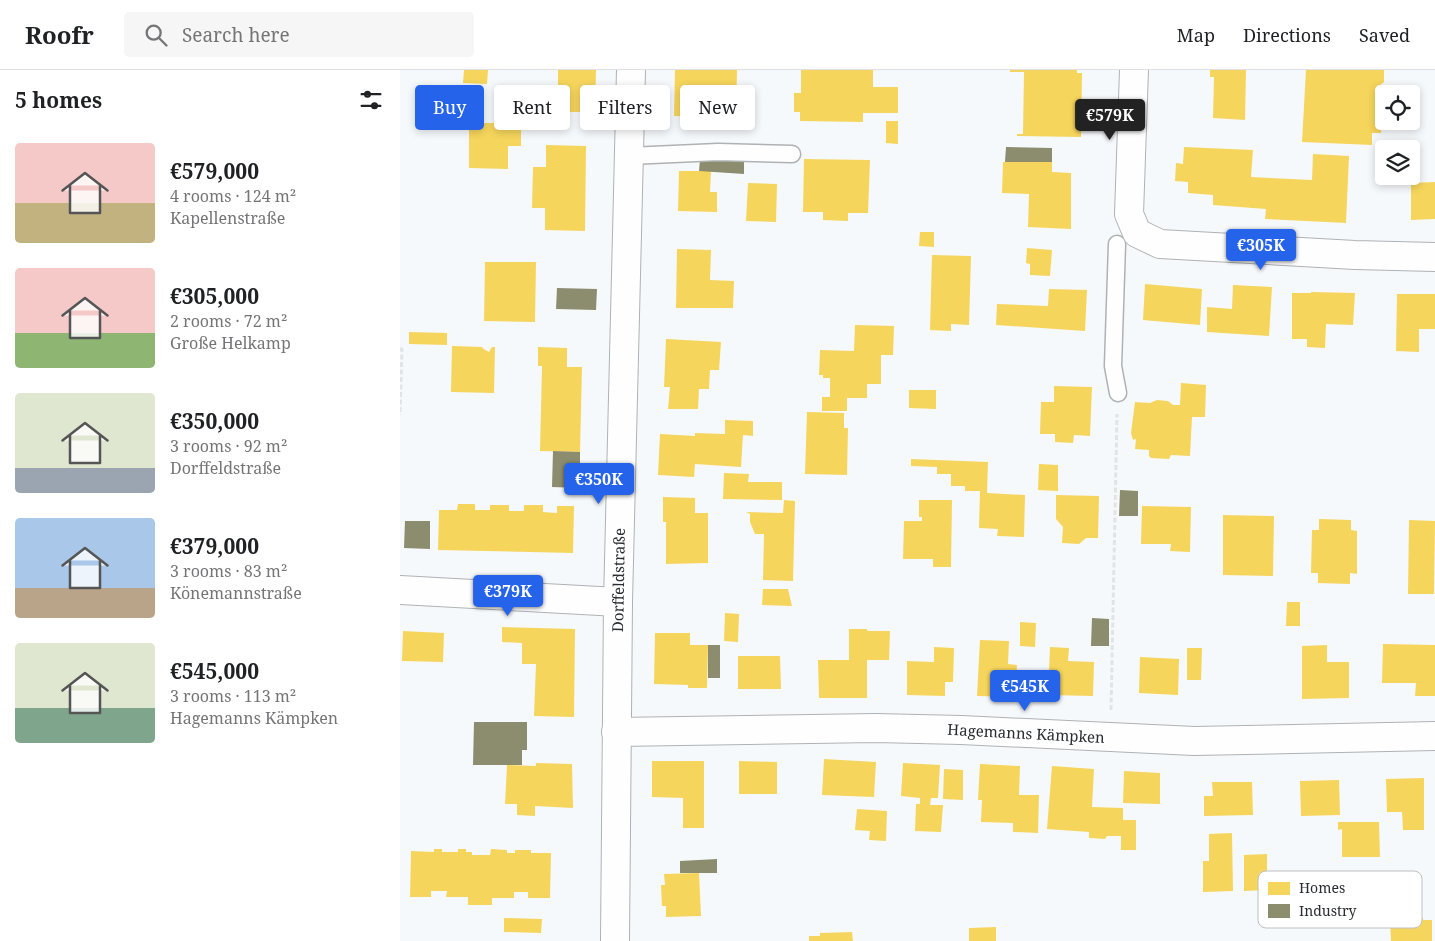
<!DOCTYPE html>
<meta charset="utf-8">
<style>
body{margin:0;font-family:"Noto Serif",serif;background:#f6f6f6;color:#202124;height:100vh;display:flex;flex-direction:column;font-size:19px;white-space:nowrap}
*{box-sizing:border-box;margin:0}
p{font-size:16px;color:#757577}
.icon{flex:none;width:28px;height:28px;fill:none;stroke:currentColor;stroke-width:2;stroke-linecap:round;stroke-linejoin:round}
.map{position:relative;flex:1;overflow:hidden}
.sheet{display:flex;flex-direction:column;background:#fff;width:400px}
.sheet>*{flex:none}
.banner{position:absolute;left:15px;top:15px;width:475px;height:45px;display:flex;gap:10px}
.fabs{position:absolute;left:975px;top:15px;display:grid;gap:10px}
.fabs a{display:grid;place-items:center;width:45px;height:45px;border-radius:5px;background:#fff;box-shadow:0 2px 8px #0003;font-size:25px}
.price{position:absolute;translate:-50% -42px;padding:0 11px;border-radius:5px;background:#2563eb;color:#fff;font-size:16px;line-height:32px;filter:drop-shadow(0 1px 2px #0008)}
.price::after{content:'';position:absolute;left:50%;top:30px;width:15px;height:11px;margin-left:-8px;background:inherit;clip-path:polygon(0 0,100% 0,50% 100%)}
.price.on{background:#222;color:#fff}
ul{padding:0;list-style:none}
li{display:flex;align-items:center;gap:15px;height:125px;padding:0 15px}
li span{display:grid;place-items:center;flex:none;width:140px;height:100px;border-radius:5px;color:#555}
li>.icon{margin-inline-start:auto}
span .icon{width:60px;height:60px;fill:#fffc;stroke-width:1}
li b{font-size:21px}
h2{display:flex;justify-content:space-between;align-items:center;height:60px;padding:0 15px;font-size:21px}
.pill{padding:0 18px;border-radius:5px;background:#fff;box-shadow:0 2px 8px #0003;font-size:18px;line-height:45px}
.pill.on{background:#2563eb;color:#fff}
header{display:flex;align-items:center;gap:30px;box-sizing:border-box;height:70px;padding:0 25px;background:#fff;border-bottom:1px solid #e0e0e0}
header strong{font-size:24px}
nav{display:flex;gap:28px;margin-inline-start:auto;font-size:18px}
.search{width:350px;height:45px;background:#f6f6f6;display:flex;align-items:center;gap:12px;box-sizing:border-box;padding:0 18px;border-radius:5px;color:#757577;font-size:19px}
main{display:flex;flex:1;min-height:0}
.map>svg:first-child{display:block}
.homes{fill:#f6d55c}
.industry{fill:#8c8c6e}
.lines{fill:none;stroke-linecap:round;stroke-linejoin:round}
.lane-casing{stroke:#afb2b4;stroke-width:19}
.street-casing{stroke:#afb2b4;stroke-width:30}
.path{stroke:#e2e3e4;stroke-width:3;stroke-dasharray:5 2.5;stroke-linecap:butt}
.lane{stroke:#fefeff;stroke-width:16}
.street{stroke:#fefeff;stroke-width:28}
.labels{text-anchor:middle;stroke-width:5;stroke-linejoin:round;paint-order:stroke}
.street-label{font-size:15px;fill:#292c30;stroke:#fff}
.key{fill:#fff;stroke:#bfc0c1;stroke-width:1}
.key-label{font-size:14px;fill:#292c30}
</style>
<header>
<strong>Roofr</strong>
<div class="search"><svg class="icon" aria-label="search" viewBox="0 0 24 24"><circle cx="10" cy="10" r="6"/><path d="M15 15l6 6"/></svg>Search here</div>
<nav><a>Map</a><a>Directions</a><a>Saved</a></nav>
</header>
<main>
<section class="sheet">
<h2>5 homes<svg class="icon" aria-label="filters" viewBox="0 0 24 24"><path d="M4 7h16M4 17h16"/><circle cx="9" cy="7" r="2"/><circle cx="15" cy="17" r="2"/></svg></h2>
<ul>
<li><span style="background:linear-gradient(#f6c9c9 60%,#c2b280 0)"><svg class="icon" aria-label="home" viewBox="0 0 24 24"><path d="M3 11l9-7 9 7M6 9v11h12V9"/></svg></span><div><b>€579,000</b><p>4 rooms · 124 m²</p><p>Kapellenstraße</p></div></li>
<li><span style="background:linear-gradient(#f6c9c9 65%,#8fb573 0)"><svg class="icon" aria-label="home" viewBox="0 0 24 24"><path d="M3 11l9-7 9 7M6 9v11h12V9"/></svg></span><div><b>€305,000</b><p>2 rooms · 72 m²</p><p>Große Helkamp</p></div></li>
<li><span style="background:linear-gradient(#dfe7d0 75%,#9aa5b1 0)"><svg class="icon" aria-label="home" viewBox="0 0 24 24"><path d="M3 11l9-7 9 7M6 9v11h12V9"/></svg></span><div><b>€350,000</b><p>3 rooms · 92 m²</p><p>Dorffeldstraße</p></div></li>
<li><span style="background:linear-gradient(#a9c7e8 70%,#b9a48a 0)"><svg class="icon" aria-label="home" viewBox="0 0 24 24"><path d="M3 11l9-7 9 7M6 9v11h12V9"/></svg></span><div><b>€379,000</b><p>3 rooms · 83 m²</p><p>Könemannstraße</p></div></li>
<li><span style="background:linear-gradient(#dfe7d0 65%,#7fa58c 0)"><svg class="icon" aria-label="home" viewBox="0 0 24 24"><path d="M3 11l9-7 9 7M6 9v11h12V9"/></svg></span><div><b>€545,000</b><p>3 rooms · 113 m²</p><p>Hagemanns Kämpken</p></div></li>
</ul>
</section>
<div class="map">
<svg width="1035" height="871" viewBox="0 0 1035 871">
<rect width="100%" height="100%" fill="#f6f9fc"/>
<g class="homes">
<path d="M64 0H88L87 14 63 13Z"/>
<path d="M158 0H196L195 42H170V25H158Z"/>
<path d="M275 0H337L336 48 274 46Z"/>
<path d="M401 0H473V17H498V43H463V52L400 51V42H394V23H401Z"/>
<path d="M610 0H677V3H682L681 67 617 66V64H623L624 2H610Z"/>
<path d="M810 0H846L845 50 813 48 814 7H810Z"/>
<path d="M906 0H984V12L980 15V21H983L981 63H972V75L902 72Z"/>
<path d="M486 51H498V74L486 73Z"/>
<path d="M69 53H121V76H108V99L69 98Z"/>
<path d="M146 75 186 76 185 161 145 160V138H132L133 97H146Z"/>
<path d="M784 77 853 80 851 107 912 110 913 84 949 86 946 153 865 149 866 139 813 135V125L788 123V112L775 111 776 93 783 94Z"/>
<path d="M404 89 470 90 468 143H448V151L423 150V142H403Z"/>
<path d="M618 91 652 92V102L671 103V159L628 157 629 124 602 123 603 92H618Z"/>
<path d="M279 101H311L310 122H317V142L278 141Z"/>
<path d="M1035 112V149L1011 150V113Z"/>
<path d="M348 113 377 114 376 152 346 151Z"/>
<path d="M520 162H534V177L519 176Z"/>
<path d="M627 178 652 180 650 206 630 205V194L626 193Z"/>
<path d="M277 179 311 180 310 210 334 211 333 238H276Z"/>
<path d="M532 185 571 186 569 255 551 254V261L530 260Z"/>
<path d="M85 192H136L135 252 84 251Z"/>
<path d="M745 214 802 219 800 255 743 250Z"/>
<path d="M833 215 872 217 869 266 807 262V237L832 239Z"/>
<path d="M649 219 687 220 685 261 596 255 597 234 648 236Z"/>
<path d="M911 222 955 223 953 255 926 254 925 278 907 277V269H892V223H911Z"/>
<path d="M997 224H1035V259H1019V282L996 281Z"/>
<path d="M455 255 494 256 493 285H481V314H467V328H447V341H422V327H430V308H423V305H419L420 280 454 281Z"/>
<path d="M9 262 47 263V275L9 274Z"/>
<path d="M266 269 321 272 319 300H310L309 319H299L298 339H268L270 317H264Z"/>
<path d="M52 276 83 277 82 278 89 282 92 277H95L94 323 51 322Z"/>
<path d="M138 277 167 278V297H182L180 382 140 381 142 296H138Z"/>
<path d="M781 313 806 315 805 347H792L790 386 771 385 769 389 751 388 749 386V380L735 379 736 369 733 370 731 363 735 332 750 333 757 330 768 331 773 335H780Z"/>
<path d="M654 316 692 317 690 366 674 365 673 373 655 372V364H640L641 332H654Z"/>
<path d="M509 320H536V339L509 338Z"/>
<path d="M407 342 444 343V358H448L447 405 405 404Z"/>
<path d="M325 350 353 351V366L343 365 341 397 295 394 294 407 258 405 260 364 295 366V363L325 364Z"/>
<path d="M511 389 588 392 587 423 625 425 624 467 597 466 598 459 579 458 580 421H565V416H551V404H537V397L511 396Z"/>
<path d="M639 394 658 395V421L638 420Z"/>
<path d="M324 403 349 404 348 412H382V430L323 429Z"/>
<path d="M656 425 699 426 698 468H686L679 474 662 473 663 457 656 449Z"/>
<path d="M263 427 295 428V443H308V493L266 494V452H263Z"/>
<path d="M384 430 395 431 393 511 363 510 364 464H355L350 452V444L346 442 383 443Z"/>
<path d="M519 430H552L551 497H533V489H503L504 451H522V447H519Z"/>
<path d="M58 434H75V440H90V435H109V441H124V435H143V442L157 443V436H174L173 483 38 480 39 440H57Z"/>
<path d="M742 436 791 437 790 482 770 481 771 474H741Z"/>
<path d="M823 445 874 446 873 506 823 505Z"/>
<path d="M919 449 951 450V460L957 461V504L950 503V514L918 513V503H911L912 460H919Z"/>
<path d="M1009 450 1035 451 1034 524H1008Z"/>
<path d="M363 519H388L392 536 362 535Z"/>
<path d="M887 532H900V556H886Z"/>
<path d="M325 543 339 544 338 572 324 571Z"/>
<path d="M620 552 636 553 635 577 620 576Z"/>
<path d="M102 557 175 559 174 647 134 646 136 594H122V573L102 572Z"/>
<path d="M449 559H467V561H490L489 590H467V628H419L418 590H449Z"/>
<path d="M3 561 44 563 43 592 2 591Z"/>
<path d="M255 563H290V575H308L307 618H288V615L254 614Z"/>
<path d="M580 570 609 571 608 594 617 595 615 627 577 626Z"/>
<path d="M983 574 1035 575V626H1015L1016 613H982Z"/>
<path d="M927 575V592H949V628L902 629V576Z"/>
<path d="M534 577 554 578 553 612H545V626L507 625V591L534 592Z"/>
<path d="M650 577 669 578 668 591 694 592 693 626 648 625Z"/>
<path d="M787 578H802L801 610H787Z"/>
<path d="M338 586H380L381 619H338Z"/>
<path d="M740 587 779 589 778 625 739 623Z"/>
<path d="M424 689 476 692 474 727 422 725Z"/>
<path d="M252 691H304V758H283V728L252 727Z"/>
<path d="M339 691 377 692V724H339Z"/>
<path d="M136 693 172 694 173 738 135 736V746L117 745V734H105L107 695 136 696Z"/>
<path d="M503 693 540 695 538 728H531L530 735H543L541 762 515 761 516 734H520V728L501 726Z"/>
<path d="M580 694 620 696 619 725H639L638 763 613 762V753L581 752 582 730H578Z"/>
<path d="M652 696 694 699 692 737 723 738V750H736V780H721V766H707L705 769 689 768V762L647 759Z"/>
<path d="M544 699 563 700V730L543 729Z"/>
<path d="M724 701 760 703V734L723 733Z"/>
<path d="M1024 708V760H1003L1002 742H987L986 709Z"/>
<path d="M939 710 940 745 901 746 900 711Z"/>
<path d="M812 712H852L853 745 804 746V726H813Z"/>
<path d="M457 739 487 741 486 771 469 770 470 761 455 760Z"/>
<path d="M938 752H979L980 787H942V759L938 760Z"/>
<path d="M832 763 833 821 803 822V791H809V764Z"/>
<path d="M34 779H42V782H58V779H66V782H72V785H90L91 779 107 780V783H115V780H131V783H151L150 828H128V822H114V828H92V835H68V827H46L47 821H31V827H10L11 781 34 782Z"/>
<path d="M867 784V820L844 821V785Z"/>
<path d="M299 803 301 846 266 847V836H262L261 815H265L264 804Z"/>
<path d="M104 848 142 849 141 863 104 862Z"/>
<path d="M1007 848H1023V850H1032V871H991L990 850H1007Z"/>
<path d="M596 857V871H569V858Z"/>
<path d="M452 862 453 871H409V866H420V863Z"/>
</g>
<g class="industry">
<path d="M606 77 652 78V92H605Z"/>
<path d="M300 89H344V104L299 101Z"/>
<path d="M157 218 197 219 196 240 156 239Z"/>
<path d="M153 381 180 382V418L152 417Z"/>
<path d="M720 420 738 421V446H719Z"/>
<path d="M5 451H30V479L4 478Z"/>
<path d="M692 548 709 549V576H691Z"/>
<rect x="308" y="575" width="12" height="33"/>
<path d="M74 652H127V680H122V695H73Z"/>
<path d="M317 789V803H280V791Z"/>
</g>
<g class="lines">
<g class="lane-casing">
<g id="lane">
<path d="M229 86 318 82 392 84"/>
<path d="M717 174 713 296 718 323"/>
</g>
</g>
<g class="street-casing">
<g id="street">
<path d="M734 0 729 144 737 163 760 174 955 185 1035 187"/>
<path d="M0 520 218 532"/>
<path d="M216 662 476 658 561 660 794 671 1035 666"/>
<path d="M215 871 218 532 231 0"/>
</g>
</g>
<g class="path">
<path d="M0 279H2L0 345"/>
<path d="M711 640 717 344"/>
</g>
<use href="#lane" class="lane"/>
<use href="#street" class="street"/>
</g>
<g class="labels">
<g class="street-label">
<text transform="translate(219 510) rotate(-89)" y="5">Dorffeldstraße</text>
<text transform="translate(626 664) rotate(3)" y="5">Hagemanns Kämpken</text>
</g>
</g>
<rect x="858" y="801" width="164" height="57" rx="8" class="key"/>
<rect x="868" y="812" width="22" height="13" fill="#f6d55c"/>
<rect x="868" y="834" width="22" height="14" fill="#8c8c6e"/>
<g class="key-label">
<text x="899" y="823">Homes</text>
<text x="899" y="846">Industry</text>
</g>
</svg>
<div class="fabs">
<a><svg class="icon" aria-label="locate" viewBox="0 0 24 24"><circle cx="12" cy="12" r="6"/><path d="M12 2v4M12 18v4M2 12h4M18 12h4"/></svg></a>
<a><svg class="icon" aria-label="layers" viewBox="0 0 24 24"><path d="M12 4l9 5-9 5-9-5zM3 14l9 5 9-5"/></svg></a>
</div>
<b class="price on" style="left:710px;top:71px">€579K</b>
<b class="price" style="left:861px;top:201px">€305K</b>
<b class="price" style="left:199px;top:435px">€350K</b>
<b class="price" style="left:108px;top:547px">€379K</b>
<b class="price" style="left:625px;top:642px">€545K</b>
<div class="banner">
<a class="pill on">Buy</a>
<a class="pill">Rent</a>
<a class="pill">Filters</a>
<a class="pill">New</a>
</div>
</div>
</main>
